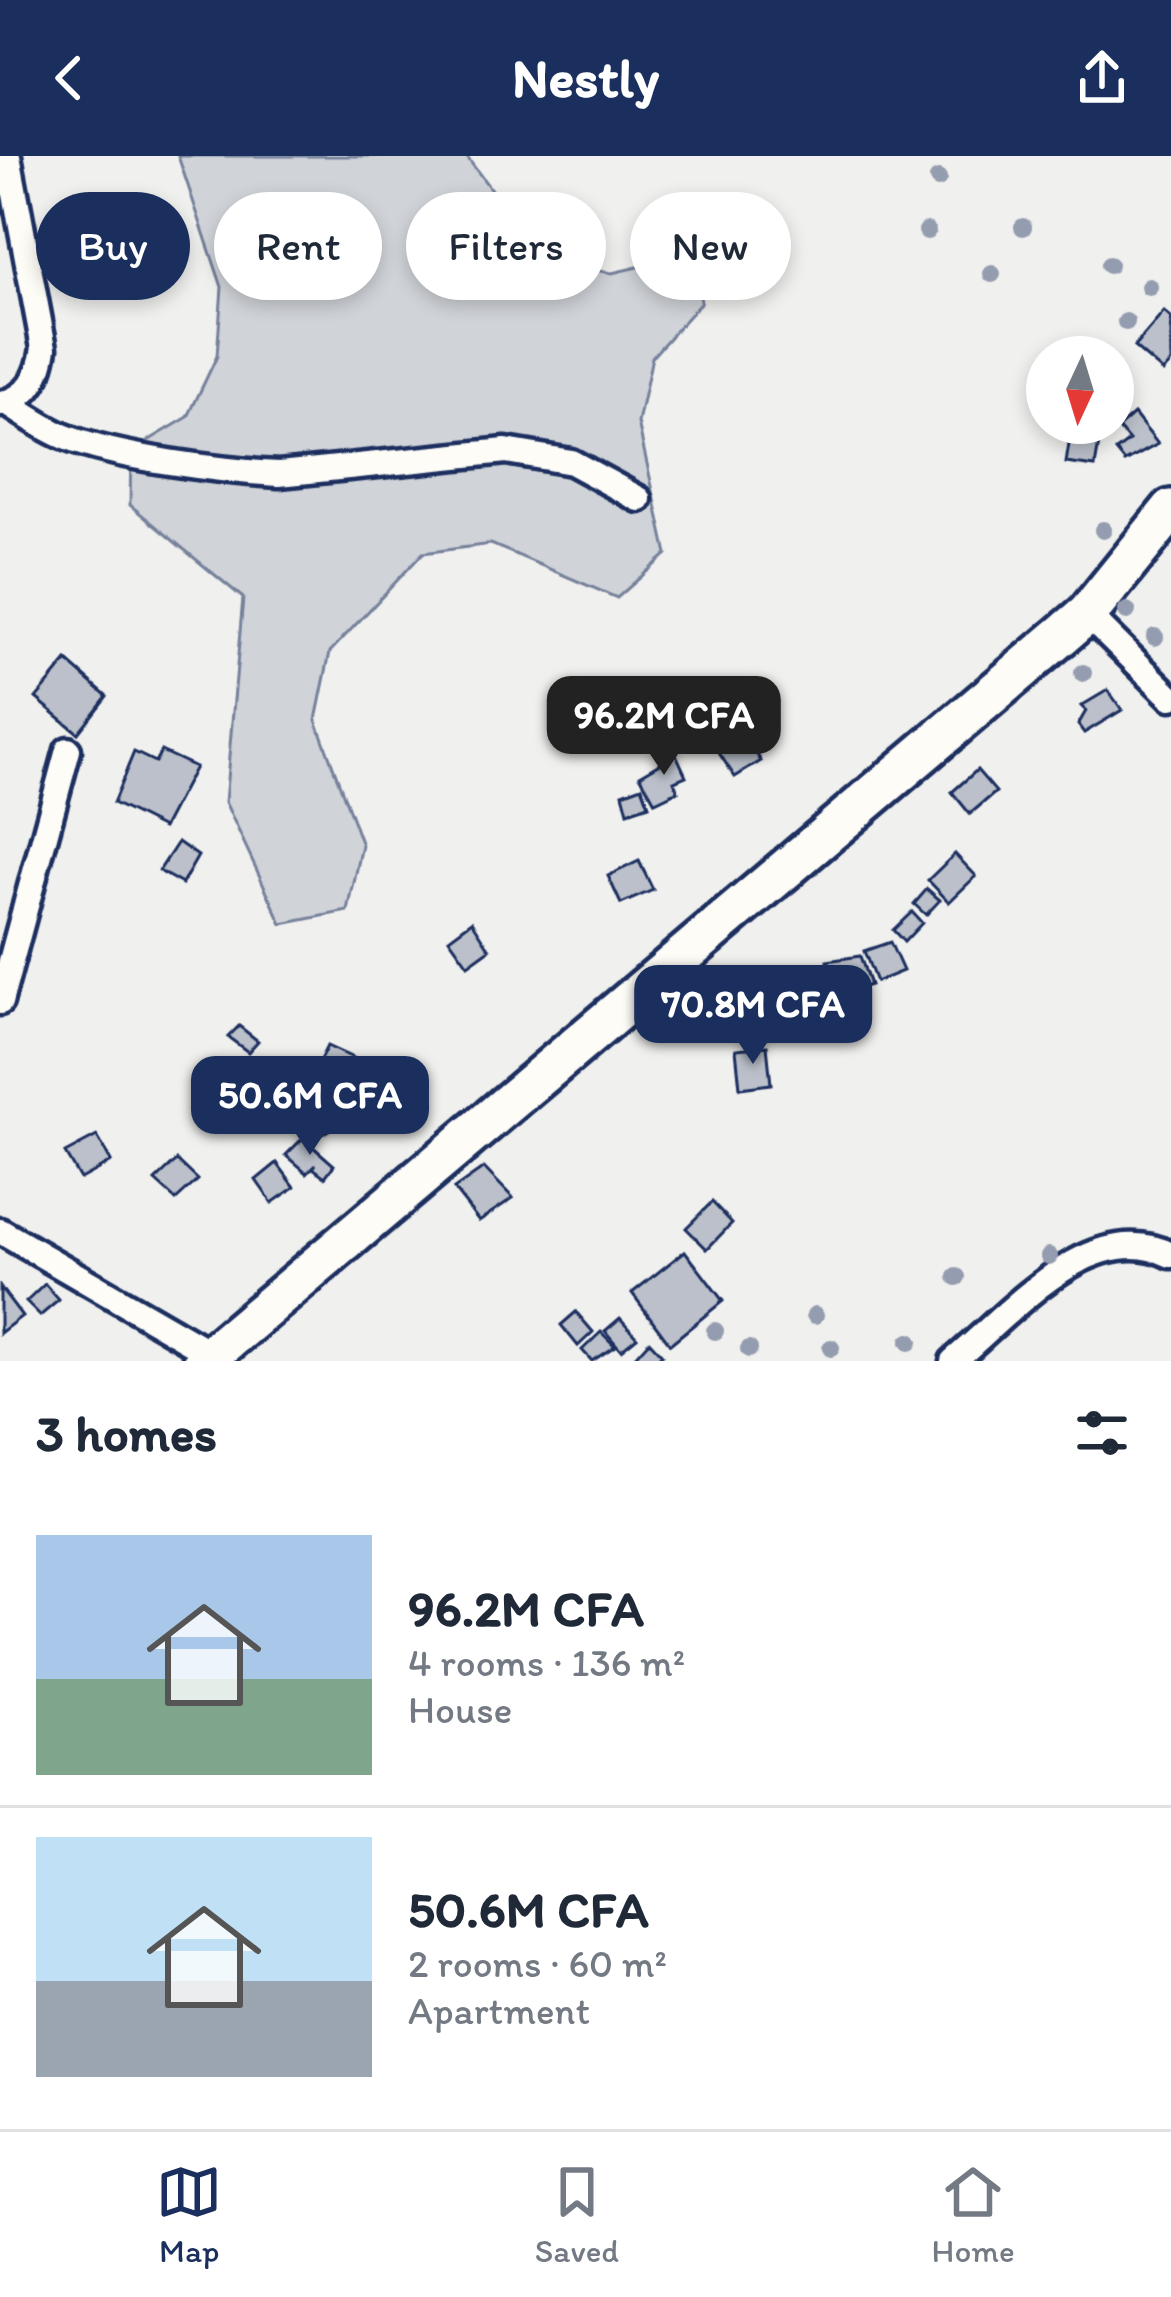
<!DOCTYPE html>
<meta charset="utf-8">
<style>
body{margin:0;font-family:Itim,sans-serif;background:#f6f6f7;color:#1f2937;height:100vh;display:flex;flex-direction:column;font-size:45px;white-space:nowrap}
*{box-sizing:border-box;margin:0}
p{font-size:39px;color:#747a83}
.icon{flex:none;width:66px;height:66px;fill:none;stroke:currentColor;stroke-width:2;stroke-linecap:round;stroke-linejoin:round}
.map{position:relative;height:1205px;overflow:hidden}
.side{display:flex;flex-direction:column;background:#fff;flex:1}
.side>*{flex:none}
.banner{position:absolute;left:36px;top:36px;width:1101px;height:108px;display:flex;gap:24px}
.needle{width:78px;rotate:184deg}
.fabs{position:absolute;left:1026px;top:180px;display:grid;gap:24px}
.fabs a{display:grid;place-items:center;width:108px;height:108px;border-radius:50%;background:#fff;box-shadow:0 6px 18px #0003;font-size:60px}
.price{position:absolute;translate:-50% -102px;padding:0 27px;border-radius:24px;background:#1b2f5e;color:#fff;font-size:39px;line-height:78px;filter:drop-shadow(0 3px 6px #0008)}
.price::after{content:'';position:absolute;left:50%;top:72px;width:36px;height:27px;margin-left:-18px;background:inherit;clip-path:polygon(0 0,100% 0,50% 100%)}
.price.active{background:#222;color:#fff}
ul{padding:0;list-style:none}
li{display:flex;align-items:center;gap:36px;height:300px;padding:0 36px}
li+li{border-top:3px solid #e0e1e3}
li span{display:grid;place-items:center;flex:none;width:336px;height:240px;border-radius:0px;color:#555}
li>.icon{margin-inline-start:auto}
span .icon{width:144px;height:144px;fill:#fffc;stroke-width:1}
li b{font-size:51px}
h2{display:flex;justify-content:space-between;align-items:center;height:144px;padding:0 36px;font-size:51px}
.chip{padding:0 42px;border-radius:54px;background:#fff;box-shadow:0 6px 18px #0003;font-size:42px;line-height:108px}
.chip.active{background:#1b2f5e;color:#fff}
header{display:flex;justify-content:space-between;align-items:center;height:156px;padding:0 36px;background:#1b2f5e;color:#fff;font-size:54px;font-weight:700}
.dock{display:flex;justify-content:space-around;align-items:center;height:168px;border-top:3px solid #e0e1e3;background:#fff;font-size:33px;color:#747a83}
.dock a{display:grid;justify-items:center;gap:6px}
.dock .active{color:#1b2f5e}
.map>svg:first-child{display:block}
.green{fill:#d0d3d8;stroke:#76819b;stroke-width:3}
.building{fill:#bbc0ca;stroke:#1b2f5e;stroke-width:3}
.lines{fill:none;stroke-linecap:round;stroke-linejoin:round}
.street-casing{stroke:#1b2f5e;stroke-width:33}
.primary-casing{stroke:#1b2f5e;stroke-width:48}
.street{stroke:#fdfcf7;stroke-width:24}
.primary{stroke:#fdfcf7;stroke-width:39}
.tree{fill:#949caf}
</style>
<header><svg class="icon" aria-label="back" viewBox="0 0 24 24"><path d="M15 5l-7 7 7 7"/></svg>Nestly<svg class="icon" aria-label="share" viewBox="0 0 24 24"><path d="M12 15V3M7 8l5-5 5 5M5 13v7h14v-7"/></svg></header>
<div class="map">
<svg width="1171" height="1205" viewBox="0 0 1171 1205">
<rect width="100%" height="100%" fill="#f0f0ee"/>
<filter id="ink" filterUnits="userSpaceOnUse"><feTurbulence type="fractalNoise" baseFrequency=".00833" numOctaves="2"/><feDisplacementMap in="SourceGraphic" scale="24" xChannelSelector="R" yChannelSelector="G"/><feConvolveMatrix kernelMatrix="1 2 1 2 8 2 1 2 1" color-interpolation-filters="sRGB"/></filter>
<g filter="url(#ink)">
<path class="green" d="M178 0H466L545 106 612 117 693 98 701 146 652 201 638 267 667 398 617 442 491 388 423 397 330 496 316 564 362 689 348 755 282 768 225 646 243 442 130 349 131 295 188 261 217 200 222 131Z"/>
<g class="building">
<path d="M1164 156 1171 162V207L1163 216 1134 191Z"/>
<path d="M1134 258 1158 288 1125 306 1116 295 1129 285 1118 272Z"/>
<path d="M1072 269 1101 275 1095 311 1066 307Z"/>
<path d="M67 505 107 540 78 577 36 542Z"/>
<path d="M1108 534 1122 554 1084 577 1078 569 1086 555 1081 550Z"/>
<path d="M744 578 761 605 735 621 717 594Z"/>
<path d="M161 595 195 611 163 672 113 647 134 596 155 606Z"/>
<path d="M676 598 686 620 674 625 678 635 655 646 640 619Z"/>
<path d="M977 614 996 636 970 658 952 636Z"/>
<path d="M642 630 649 649 628 656 623 637Z"/>
<path d="M178 686 198 700 182 728 159 715Z"/>
<path d="M955 698 976 720 949 746 928 724Z"/>
<path d="M639 705 653 734 621 748 608 720Z"/>
<path d="M927 733 940 744 926 759 914 748Z"/>
<path d="M912 756 922 767 904 786 893 774Z"/>
<path d="M472 765 490 793 468 809 449 782Z"/>
<path d="M890 786 903 815 876 826 864 795Z"/>
<path d="M860 800 870 829 851 835 827 829V805Z"/>
<path d="M239 870 258 885 248 896 228 881Z"/>
<path d="M327 890 364 907 359 921 346 916 338 929 314 916Z"/>
<path d="M767 890 771 928 740 932 736 893Z"/>
<path d="M229 913 252 939 219 966 198 939Z"/>
<path d="M336 935 354 959 320 979 309 955Z"/>
<path d="M97 980 111 1006 80 1023 65 997Z"/>
<path d="M303 982 334 1009 325 1021 313 1012 316 1008 307 1017 286 999Z"/>
<path d="M177 1004 198 1024 176 1044 155 1025Z"/>
<path d="M277 1007 295 1031 272 1047 256 1024Z"/>
<path d="M484 1012 513 1042 479 1065 454 1033Z"/>
<path d="M712 1046 732 1067 707 1093 686 1072Z"/>
<path d="M685 1095 723 1145 670 1188 632 1137Z"/>
<path d="M45 1128 59 1144 40 1160 26 1146Z"/>
<path d="M0 1131 22 1160 0 1177Z"/>
<path d="M576 1156 593 1176 578 1190 561 1169Z"/>
<path d="M620 1162 637 1181 621 1194 605 1175Z"/>
<path d="M601 1176 615 1190 592 1205 582 1194Z"/>
<path d="M649 1185 662 1199 655 1205H631Z"/>
</g>
<g class="lines">
<g class="street-casing">
<g id="street">
<path d="M0 248C29 242 40 220 44 192L8 0"/>
<path d="M8 248C26 259 45 273 65 281 117 302 222 315 279 318L506 295 571 306 639 343"/>
<path d="M1087 458 1171 541"/>
<path d="M0 846 68 594"/>
<path d="M0 1075 212 1198"/>
<path d="M953 1205C1008 1160 1091 1059 1171 1099"/>
</g>
</g>
<g class="primary-casing">
<path id="primary" d="M204 1205 1087 458 1171 354"/>
</g>
<use href="#street" class="street"/>
<use href="#primary" class="primary"/>
</g>
<g class="tree">
<circle cx="938" cy="23" r="9"/>
<circle cx="1023" cy="71" r="9"/>
<circle cx="927" cy="75" r="9"/>
<circle cx="1109" cy="109" r="9"/>
<circle cx="992" cy="118" r="9"/>
<circle cx="1149" cy="131" r="9"/>
<circle cx="1126" cy="166" r="9"/>
<circle cx="1103" cy="374" r="9"/>
<circle cx="1127" cy="455" r="9"/>
<circle cx="1155" cy="481" r="9"/>
<circle cx="1083" cy="517" r="9"/>
<circle cx="1049" cy="1100" r="9"/>
<circle cx="957" cy="1121" r="9"/>
<circle cx="815" cy="1159" r="9"/>
<circle cx="715" cy="1175" r="9"/>
<circle cx="909" cy="1186" r="9"/>
<circle cx="831" cy="1192" r="9"/>
<circle cx="749" cy="1193" r="9"/>
</g>
</g>
</svg>
<div class="fabs">
<a><svg class="needle" viewBox="-14 -14 28 28"><path d="M0-13l5 13h-10z" fill="#e53935"/><path d="M0 13l5-13h-10z" fill="#747a83"/></svg></a>
</div>
<b class="price active" style="left:664px;top:622px">96.2M CFA</b>
<b class="price" style="left:753px;top:911px">70.8M CFA</b>
<b class="price" style="left:310px;top:1002px">50.6M CFA</b>
<div class="banner">
<a class="chip active">Buy</a>
<a class="chip">Rent</a>
<a class="chip">Filters</a>
<a class="chip">New</a>
</div>
</div>
<section class="side">
<h2>3 homes<svg class="icon" aria-label="filters" viewBox="0 0 24 24"><path d="M4 7h16M4 17h16"/><circle cx="9" cy="7" r="2"/><circle cx="15" cy="17" r="2"/></svg></h2>
<ul>
<li><span style="background:linear-gradient(#a9c7e8 60%,#7fa58c 0)"><svg class="icon" aria-label="home" viewBox="0 0 24 24"><path d="M3 11l9-7 9 7M6 9v11h12V9"/></svg></span><div><b>96.2M CFA</b><p>4 rooms · 136 m²</p><p>House</p></div></li>
<li><span style="background:linear-gradient(#bfe0f5 60%,#9aa5b1 0)"><svg class="icon" aria-label="home" viewBox="0 0 24 24"><path d="M3 11l9-7 9 7M6 9v11h12V9"/></svg></span><div><b>50.6M CFA</b><p>2 rooms · 60 m²</p><p>Apartment</p></div></li>
</ul>
</section>
<nav class="dock">
<a class="active"><svg class="icon" aria-label="map" viewBox="0 0 24 24"><path d="M3 6l6-2 6 2 6-2v14l-6 2-6-2-6 2zM9 4v14M15 6v14"/></svg>Map</a>
<a><svg class="icon" aria-label="saved" viewBox="0 0 24 24"><path d="M7 4h10v16l-5-4-5 4z"/></svg>Saved</a>
<a><svg class="icon" aria-label="home" viewBox="0 0 24 24"><path d="M3 11l9-7 9 7M6 9v11h12V9"/></svg>Home</a>
</nav>
